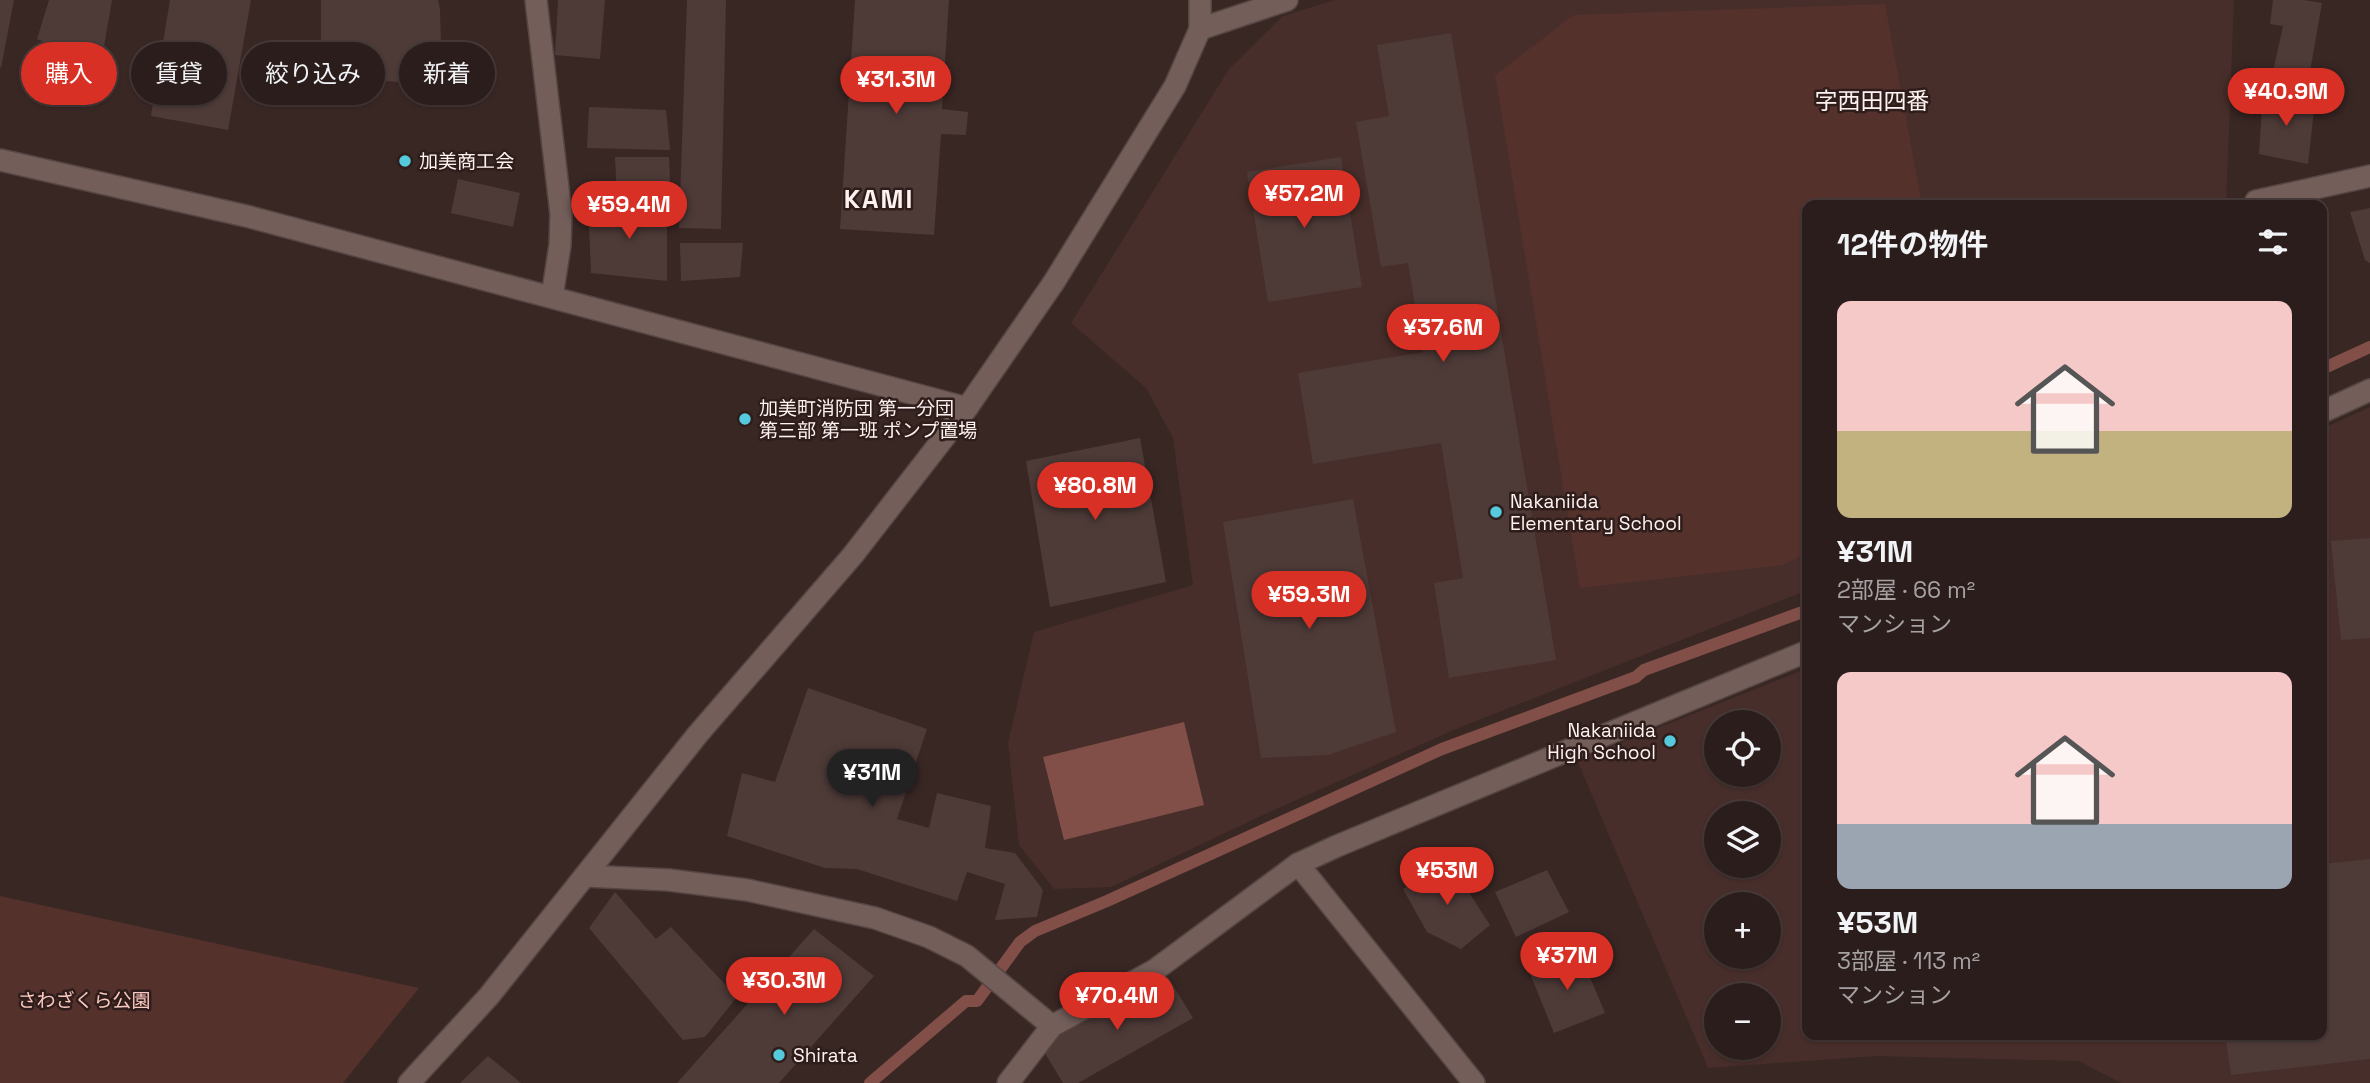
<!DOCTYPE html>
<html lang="ja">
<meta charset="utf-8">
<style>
body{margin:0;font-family:"Space Grotesk","Noto Sans JP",sans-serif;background:#372a28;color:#f1f3f6;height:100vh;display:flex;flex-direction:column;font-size:26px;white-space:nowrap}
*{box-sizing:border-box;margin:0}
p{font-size:23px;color:#a6a2a3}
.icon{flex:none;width:38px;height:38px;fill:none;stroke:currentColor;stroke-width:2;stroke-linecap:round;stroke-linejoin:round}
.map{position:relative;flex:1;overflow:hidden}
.panel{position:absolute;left:1802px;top:200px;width:525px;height:840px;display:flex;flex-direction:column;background:#2b1d1b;border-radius:14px;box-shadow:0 2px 5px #0004,0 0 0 2px #473b3a}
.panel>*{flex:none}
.guide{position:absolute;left:21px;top:42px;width:665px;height:63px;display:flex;gap:14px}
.tools{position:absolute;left:1704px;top:710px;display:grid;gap:14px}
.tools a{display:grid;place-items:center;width:77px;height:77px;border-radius:50%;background:#2b1d1b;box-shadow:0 2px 5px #0004,0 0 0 2px #473b3a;font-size:35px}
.price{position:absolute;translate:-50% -60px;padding:0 16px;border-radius:24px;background:#d93025;color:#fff;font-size:23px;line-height:46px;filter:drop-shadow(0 2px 4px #0008)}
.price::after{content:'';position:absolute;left:50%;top:42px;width:21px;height:16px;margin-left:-10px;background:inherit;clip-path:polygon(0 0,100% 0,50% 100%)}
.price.active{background:#222;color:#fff}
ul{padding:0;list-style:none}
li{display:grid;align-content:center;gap:14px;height:371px;padding:0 35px}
li span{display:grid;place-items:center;height:217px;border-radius:14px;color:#555}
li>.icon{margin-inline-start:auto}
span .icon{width:126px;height:126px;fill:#fffc;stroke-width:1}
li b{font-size:30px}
h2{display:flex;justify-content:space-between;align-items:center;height:84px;padding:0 35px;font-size:30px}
.pill{padding:0 24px;border-radius:32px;background:#2b1d1b;box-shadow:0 2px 5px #0004,0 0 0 2px #473b3a;font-size:24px;line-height:63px}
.pill.active{background:#d93025;color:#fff}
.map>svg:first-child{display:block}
.built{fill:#472e2a;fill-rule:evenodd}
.green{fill:#55312c}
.water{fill:#814f48}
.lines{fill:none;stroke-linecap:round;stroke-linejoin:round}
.stream{stroke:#814f48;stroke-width:12}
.building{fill:#4e3b38}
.minor-casing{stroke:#554543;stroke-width:24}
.tertiary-casing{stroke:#554543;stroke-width:24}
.minor{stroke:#735e5a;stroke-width:21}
.tertiary{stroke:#735e5a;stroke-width:21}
.poi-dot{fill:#54cadc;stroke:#2e1d1a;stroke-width:2.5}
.labels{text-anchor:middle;stroke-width:5;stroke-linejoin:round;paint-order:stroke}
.poi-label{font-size:19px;fill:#fef2f0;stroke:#2e1d1a;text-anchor:start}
.park-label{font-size:19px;fill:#fbc8c0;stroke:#2e1d1a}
.quarter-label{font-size:23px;fill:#fef2f0;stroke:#2e1d1a}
.district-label{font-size:26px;font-weight:bold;letter-spacing:2px;fill:#fef2f0;stroke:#2e1d1a}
</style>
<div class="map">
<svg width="2370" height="1083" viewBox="0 0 2370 1083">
<rect width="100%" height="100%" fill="#392724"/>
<g class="built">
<path d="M1335 0H2234L2226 205H1808V590L1456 729 1265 814 1111 887 1054 889 1019 845 1008 743 1034 632 1193 585 1173 438 1146 388 1071 323 1229 69 1283 16Z"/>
<path d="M2370 407V1083H2121L2079 1061 1876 1056 1708 1068 1577 760 1808 668V1034H2322V429ZM1717 723H1769V775H1717ZM1717 814H1769V866H1717ZM1717 905H1769V957H1717ZM1717 996H1769V1048H1717Z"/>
</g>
<g class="green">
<path d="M1885 4 1922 205H1808V552L1783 565 1580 588 1495 75 1574 15Z"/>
<path d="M0 896 419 988 343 1083H0Z"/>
</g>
<path class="water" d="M1184 722 1204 805 1064 840 1043 757Z"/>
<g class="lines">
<g class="stream">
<path d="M2322 369 2370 347"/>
<path d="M870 1083 966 1001H977L1020 942 1035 931 1107 901 1442 749 1636 677 1644 670 1808 610"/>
</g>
</g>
<g class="building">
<path d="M0 0H14L1 68 0 67Z"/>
<path d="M49 0H112L98 81 53 75 56 48 37 39Z"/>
<path d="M170 0H251L228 130 151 116Z"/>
<path d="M321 0H438L440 9 442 84 321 78Z"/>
<path d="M558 0H605L600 59 555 55Z"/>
<path d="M687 0H726L721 229 679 228Z"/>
<path d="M855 0H949L942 109 968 112 966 135 941 134 934 235 840 229Z"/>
<path d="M2273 0H2304L2322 3 2308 83 2272 76 2283 26 2270 24Z"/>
<path d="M1451 33 1556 660 1449 678 1434 583 1463 578 1441 443 1313 464 1298 373 1423 352 1408 263 1381 267 1356 122 1389 116 1377 45Z"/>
<path d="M2263 93 2315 101 2308 164 2259 154Z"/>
<path d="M589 107 666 110 670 150 587 148Z"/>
<path d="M615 157H669L671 201 617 199Z"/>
<path d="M1341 157 1362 287 1268 302 1247 172Z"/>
<path d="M458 179 520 193 513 227 451 213Z"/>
<path d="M588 205 667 207V281L591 273Z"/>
<path d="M2370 208V263L2365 260 2350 212Z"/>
<path d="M680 243H743L740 277 681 281Z"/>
<path d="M1140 438 1166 582 1050 607 1026 461Z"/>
<path d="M1353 499 1396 732 1328 755 1261 758 1223 522Z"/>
<path d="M2370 538V638L2341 640 2331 541Z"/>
<path d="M808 688 927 729 897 819 929 828 937 793 991 806 985 848 1015 853 1043 890 1037 917 995 920 1005 884 967 872 957 901 857 869 825 868 727 836 742 773 775 782Z"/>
<path d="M2370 859V1059L2231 1075 2225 1034H2322V864Z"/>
<path d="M1448 860 1490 925 1461 949 1427 932 1403 889Z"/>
<path d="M1547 870 1569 912 1516 937 1495 892Z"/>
<path d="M615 892 656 939 671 927 737 997 705 1037 683 1040 589 928Z"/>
<path d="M814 929 874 976 779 1083H677Z"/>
<path d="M1579 951 1605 1013 1554 1033 1529 971Z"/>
<path d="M1168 977 1193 1018 1078 1083H1063L1043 1050 1057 1035Z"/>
<path d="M488 1056 521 1083H460Z"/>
</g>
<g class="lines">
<g class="minor-casing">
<g id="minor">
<path d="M536 0 561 214 560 245 552 297"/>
<path d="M1200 29 1287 0"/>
<path d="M0 160 246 216 967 408"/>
<path d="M2256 201 2370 176"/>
<path d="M2322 412 2370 390"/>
<path d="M1298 864 1474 1083"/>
<path d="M585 876 669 880 747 890 875 918 929 937 967 956 1052 1026"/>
<path d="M1008 1083 1052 1026 1155 970 1298 864 1337 846 1808 651"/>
</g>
</g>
<g class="tertiary-casing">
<path id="tertiary" d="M409 1083 489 996 698 734 853 555 967 408 1054 282 1175 86 1200 29V0"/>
</g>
<use href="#minor" class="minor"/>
<use href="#tertiary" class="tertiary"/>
</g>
<g class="poi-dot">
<circle cx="405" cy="161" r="7"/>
<circle cx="745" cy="419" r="7"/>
<circle cx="1496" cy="512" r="7"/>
<circle cx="1670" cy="741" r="7"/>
<circle cx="779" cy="1055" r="7"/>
</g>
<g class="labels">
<g class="poi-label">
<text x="419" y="168">加美商工会</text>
<text x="759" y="415">加美町消防団 第一分団<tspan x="759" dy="22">第三部 第一班 ポンプ置場</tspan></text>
<text x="1510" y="508">Nakaniida<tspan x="1510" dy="22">Elementary School</tspan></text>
<text x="1656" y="737" text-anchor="end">Nakaniida<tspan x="1656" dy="22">High School</tspan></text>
<text x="793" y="1062">Shirata</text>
</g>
<g class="park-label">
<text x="84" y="1007">さわざくら公園</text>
</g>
<g class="quarter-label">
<text x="1872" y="109">字西田四番</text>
</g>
<g class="district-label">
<text x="879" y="208">KAMI</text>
</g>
</g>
</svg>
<div class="tools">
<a><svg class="icon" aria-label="locate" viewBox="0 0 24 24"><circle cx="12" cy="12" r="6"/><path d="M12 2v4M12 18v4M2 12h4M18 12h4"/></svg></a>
<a><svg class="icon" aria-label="layers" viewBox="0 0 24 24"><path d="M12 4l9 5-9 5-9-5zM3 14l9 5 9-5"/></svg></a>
<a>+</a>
<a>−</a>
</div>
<b class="price" style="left:896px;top:116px">¥31.3M</b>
<b class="price" style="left:2286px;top:128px">¥40.9M</b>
<b class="price" style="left:1304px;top:230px">¥57.2M</b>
<b class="price" style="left:629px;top:241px">¥59.4M</b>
<b class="price" style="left:1443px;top:364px">¥37.6M</b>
<b class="price" style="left:1095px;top:522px">¥80.8M</b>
<b class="price" style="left:1309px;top:631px">¥59.3M</b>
<b class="price active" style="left:872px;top:809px">¥31M</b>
<b class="price" style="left:1447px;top:907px">¥53M</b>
<b class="price" style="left:1567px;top:992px">¥37M</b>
<b class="price" style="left:784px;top:1017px">¥30.3M</b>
<b class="price" style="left:1117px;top:1032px">¥70.4M</b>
<div class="guide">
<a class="pill active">購入</a>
<a class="pill">賃貸</a>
<a class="pill">絞り込み</a>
<a class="pill">新着</a>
</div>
<section class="panel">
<h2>12件の物件<svg class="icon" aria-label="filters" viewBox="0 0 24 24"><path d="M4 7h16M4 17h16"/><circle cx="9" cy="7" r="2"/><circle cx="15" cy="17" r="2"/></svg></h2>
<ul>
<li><span style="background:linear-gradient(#f6c9c9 60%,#c2b280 0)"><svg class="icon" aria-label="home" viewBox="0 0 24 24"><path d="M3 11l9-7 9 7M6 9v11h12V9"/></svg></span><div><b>¥31M</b><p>2部屋 · 66 m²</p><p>マンション</p></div></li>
<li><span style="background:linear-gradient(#f6c9c9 70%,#9aa5b1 0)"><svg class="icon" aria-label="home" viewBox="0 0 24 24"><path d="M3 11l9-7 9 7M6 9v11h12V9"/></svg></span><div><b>¥53M</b><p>3部屋 · 113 m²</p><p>マンション</p></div></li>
</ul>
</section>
</div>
